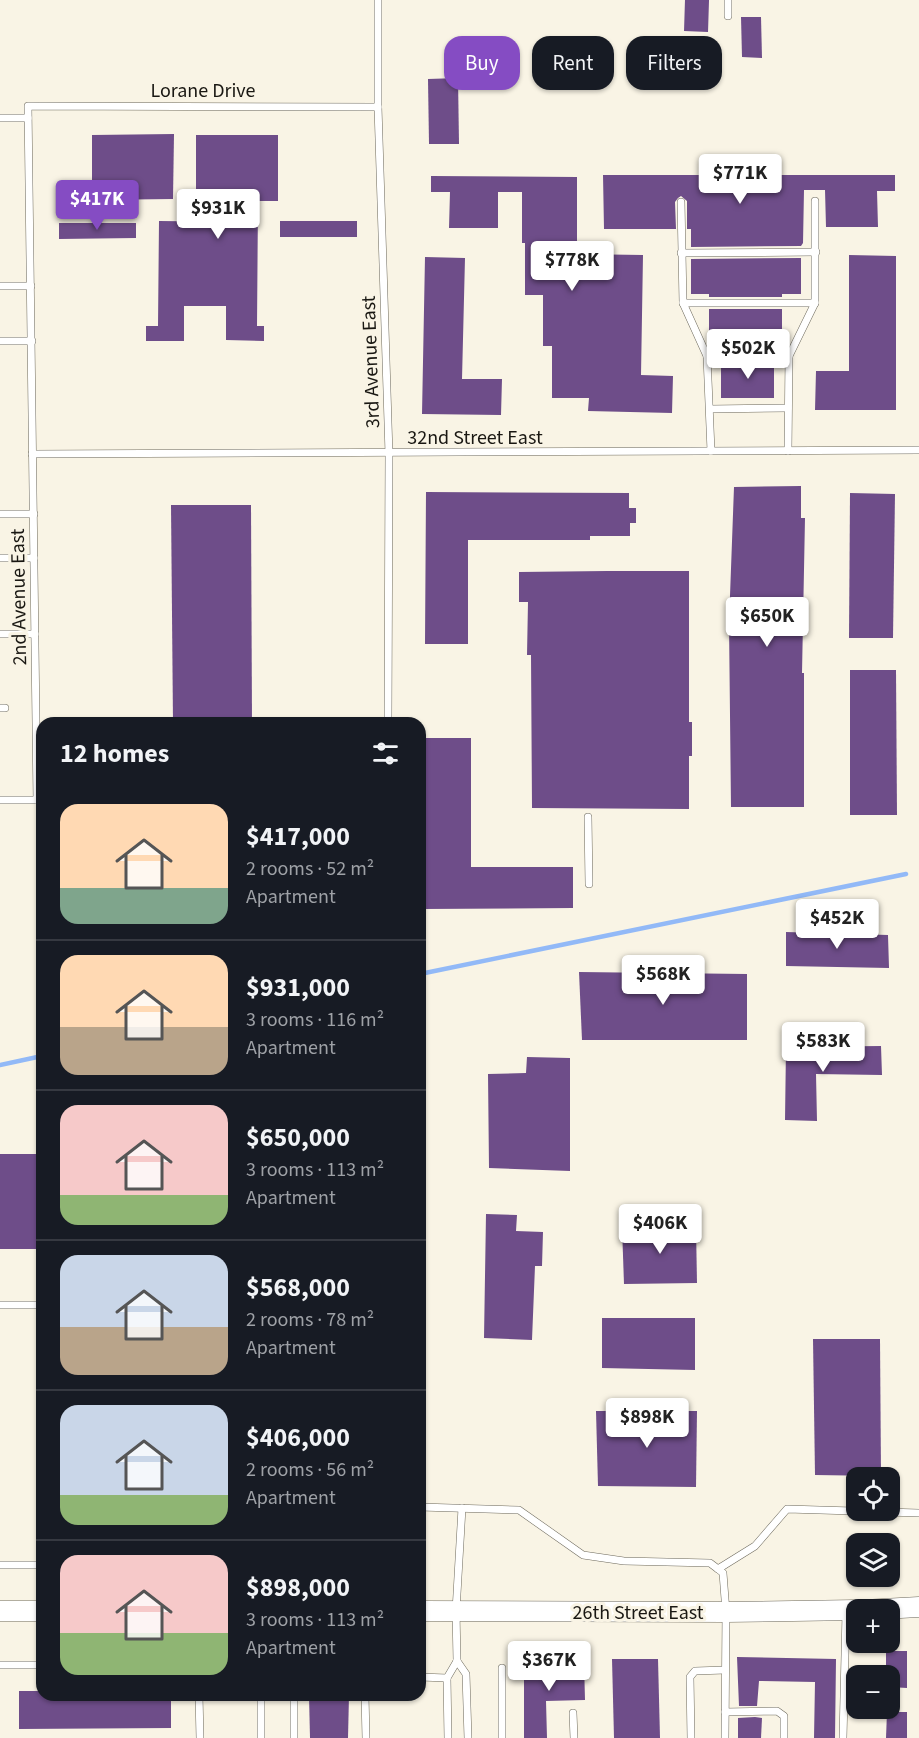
<!DOCTYPE html>
<meta charset="utf-8">
<style>
body{margin:0;font-family:"Source Sans 3",sans-serif;background:#242831;color:#f1f3f6;height:100vh;display:flex;flex-direction:column;font-size:22px;white-space:nowrap}
*{box-sizing:border-box;margin:0}
p{font-size:20px;color:#9ea1a6}
.icon{flex:none;width:33px;height:33px;fill:none;stroke:currentColor;stroke-width:2;stroke-linecap:round;stroke-linejoin:round}
.map{position:relative;flex:1;overflow:hidden}
.sheet{position:absolute;left:36px;top:717px;width:390px;height:984px;display:flex;flex-direction:column;background:#171b24;border-radius:18px;box-shadow:0 2px 4px #0004}
.sheet>*{flex:none}
.hud{position:absolute;left:444px;top:36px;width:384px;height:54px;display:flex;gap:12px}
.buttons{position:absolute;left:846px;top:1467px;display:grid;gap:12px}
.buttons a{display:grid;place-items:center;width:54px;height:54px;border-radius:12px;background:#171b24;box-shadow:0 2px 4px #0004;font-size:30px}
.price{position:absolute;translate:-50% -51px;padding:0 14px;border-radius:6px;background:#fff;color:#222;font-size:20px;line-height:39px;filter:drop-shadow(0 2px 3px #0008)}
.price::after{content:'';position:absolute;left:50%;top:36px;width:18px;height:14px;margin-left:-9px;background:inherit;clip-path:polygon(0 0,100% 0,50% 100%)}
.price.current{background:#854cc3;color:#fff}
ul{padding:0;list-style:none}
li{display:flex;align-items:center;gap:18px;height:150px;padding:0 24px}
li+li{border-top:2px solid #363941}
li span{display:grid;place-items:center;flex:none;width:168px;height:120px;border-radius:18px;color:#555}
li>.icon{margin-inline-start:auto}
span .icon{width:72px;height:72px;fill:#fffc;stroke-width:1}
li b{font-size:26px}
h2{display:flex;justify-content:space-between;align-items:center;height:72px;padding:0 24px;font-size:26px}
.tag{padding:0 21px;border-radius:18px;background:#171b24;box-shadow:0 2px 4px #0004;font-size:21px;line-height:54px}
.tag.current{background:#854cc3;color:#fff}
.map>svg:first-child{display:block}
.lines{fill:none;stroke-linecap:round;stroke-linejoin:round}
.stream{stroke:#92b9f7;stroke-width:4.5}
.building{fill:#6e4d89}
.lane-casing{stroke:#6d695c;stroke-width:8}
.secondary-casing{stroke:#6d695c;stroke-width:21}
.lane{stroke:#fff;stroke-width:7}
.secondary{stroke:#fff;stroke-width:20}
.labels{text-anchor:middle;stroke-width:6;stroke-linejoin:round;paint-order:stroke}
.street-label{font-size:20px;fill:#191712;stroke:#f9f4e5}
</style>
<div class="map">
<svg width="919" height="1738" viewBox="0 0 919 1738">
<rect width="100%" height="100%" fill="#f9f4e5"/>
<g class="lines">
<g class="stream">
<path d="M420 974 906 874"/>
<path d="M0 1065 42 1056"/>
</g>
</g>
<g class="building">
<path d="M685 0H709L708 32 684 31Z"/>
<path d="M741 17H761L762 58 742 57Z"/>
<path d="M458 78 459 144H429L428 79Z"/>
<path d="M174 134 173 199 92 200V135Z"/>
<path d="M196 135H278V201H258L257 326H264V341L226 340V306H184V341H146V326H158L159 221 247 222V200H196Z"/>
<path d="M603 175H895V191H877L878 227H826L825 190H804L803 243 801 246 691 247V229H687V201L681 196 678 198 675 202 676 229H604Z"/>
<path d="M431 176 577 177V254L643 255 641 375 673 376 672 413 588 411 589 398H552V346H543V295H525V243H522V192H498V228H449L450 192H431Z"/>
<rect x="280" y="221" width="77" height="16"/>
<path d="M59 223H136V238L59 239Z"/>
<path d="M849 255 896 256V410H815L816 371H849Z"/>
<path d="M425 257 465 258 462 379H502L501 415 422 414Z"/>
<path d="M801 258V294H782V297H709V294H691V259Z"/>
<path d="M709 309H782V346H774V350H721V346L709 345Z"/>
<rect x="721" y="362" width="53" height="36"/>
<path d="M801 486V518H805L802 673H804V807H731L729 623 734 487Z"/>
<path d="M426 492 629 493V508H636V523H630V536H590V540H468V644H425Z"/>
<path d="M850 493 895 494 893 638H849Z"/>
<path d="M171 505H251L252 723H173Z"/>
<path d="M607 571H689V722H692V756H689V809L532 808 531 655H527L528 602H519V572Z"/>
<path d="M850 670H896L897 815H850Z"/>
<path d="M422 738H471V867H573V908L422 909Z"/>
<path d="M786 932 888 935 889 968 786 966Z"/>
<path d="M579 972 747 974V1040H582Z"/>
<path d="M881 1046 882 1075 816 1074 817 1121 785 1120 786 1047Z"/>
<path d="M527 1057 570 1058V1171L489 1168 488 1074 526 1073Z"/>
<rect x="0" y="1154" width="42" height="95"/>
<path d="M486 1214 517 1215 516 1231 543 1232 542 1266H535L532 1340 484 1338Z"/>
<path d="M622 1227 696 1228 697 1283 624 1284Z"/>
<path d="M602 1318H695V1370L602 1368Z"/>
<path d="M813 1339H880L881 1476 815 1475Z"/>
<path d="M596 1411H697L696 1487 598 1486Z"/>
<path d="M886 1651H907V1688L890 1687V1676H886Z"/>
<path d="M737 1657 836 1659 835 1738H814L815 1682 759 1681 757 1706H739Z"/>
<path d="M612 1659H658L660 1738H614Z"/>
<path d="M584 1662 585 1700 546 1701 547 1738H524V1663Z"/>
<path d="M19 1691H42V1695H171V1728L19 1729Z"/>
<path d="M309 1695H349L348 1738H310Z"/>
<path d="M887 1712H907V1738H886Z"/>
<path d="M755 1717 762 1718 761 1738H738V1718Z"/>
</g>
<g class="lines">
<g class="lane-casing">
<g id="lane">
<path d="M378 0V107L389 454 388 723"/>
<path d="M728 0V16"/>
<path d="M0 118H28"/>
<path d="M681 202 683 303 707 356 711 451"/>
<path d="M681 253 816 252"/>
<path d="M0 286H31"/>
<path d="M683 303H815"/>
<path d="M0 341H32"/>
<path d="M707 356H789"/>
<path d="M710 409 788 408"/>
<path d="M788 451 789 356 815 303V201"/>
<path d="M32 454 919 450"/>
<path d="M0 514H34"/>
<path d="M0 558H34"/>
<path d="M0 634H35"/>
<path d="M0 708H5"/>
<path d="M0 800H42"/>
<path d="M37 800 28 106 378 107"/>
<path d="M588 817 589 884"/>
<path d="M0 1305H42"/>
<path d="M420 1507 519 1510 583 1555 624 1561 710 1563 718 1569 755 1546 787 1509 919 1513"/>
<path d="M0 1565H42"/>
<path d="M718 1569 723 1573 726 1612 725 1738"/>
<path d="M457 1661 466 1674 468 1738"/>
<path d="M0 1665H42"/>
<path d="M420 1677 447 1678"/>
<path d="M199 1695 200 1738"/>
<path d="M261 1695V1738"/>
<path d="M294 1695V1738"/>
<path d="M365 1695 366 1738"/>
<path d="M725 1712 777 1711 784 1716V1738"/>
<path d="M573 1713 574 1738"/>
<path d="M448 1738 447 1678 457 1661 456 1611 462 1508"/>
<path d="M502 1738V1668"/>
<path d="M691 1738 690 1677 695 1671 725 1670"/>
<path d="M843 1738 846 1613"/>
</g>
</g>
<g class="secondary-casing">
<g id="secondary">
<path d="M864 1610 919 1607"/>
<path d="M0 1611H42"/>
<path d="M420 1611 726 1612 856 1610"/>
</g>
</g>
<use href="#lane" class="lane"/>
<use href="#secondary" class="secondary"/>
</g>
<g class="labels">
<g class="street-label">
<text x="203" y="97">Lorane Drive</text>
<text transform="translate(370 362) rotate(-92)" y="7">3rd Avenue East</text>
<text x="475" y="444">32nd Street East</text>
<text transform="translate(18 597) rotate(-91)" y="7">2nd Avenue East</text>
<text x="638" y="1619">26th Street East</text>
</g>
</g>
</svg>
<div class="buttons">
<a><svg class="icon" aria-label="locate" viewBox="0 0 24 24"><circle cx="12" cy="12" r="6"/><path d="M12 2v4M12 18v4M2 12h4M18 12h4"/></svg></a>
<a><svg class="icon" aria-label="layers" viewBox="0 0 24 24"><path d="M12 4l9 5-9 5-9-5zM3 14l9 5 9-5"/></svg></a>
<a>+</a>
<a>−</a>
</div>
<b class="price" style="left:740px;top:205px">$771K</b>
<b class="price current" style="left:97px;top:231px">$417K</b>
<b class="price" style="left:218px;top:240px">$931K</b>
<b class="price" style="left:572px;top:292px">$778K</b>
<b class="price" style="left:748px;top:380px">$502K</b>
<b class="price" style="left:767px;top:648px">$650K</b>
<b class="price" style="left:837px;top:950px">$452K</b>
<b class="price" style="left:663px;top:1006px">$568K</b>
<b class="price" style="left:823px;top:1073px">$583K</b>
<b class="price" style="left:660px;top:1255px">$406K</b>
<b class="price" style="left:647px;top:1449px">$898K</b>
<b class="price" style="left:549px;top:1692px">$367K</b>
<div class="hud">
<a class="tag current">Buy</a>
<a class="tag">Rent</a>
<a class="tag">Filters</a>
</div>
<section class="sheet">
<h2>12 homes<svg class="icon" aria-label="filters" viewBox="0 0 24 24"><path d="M4 7h16M4 17h16"/><circle cx="9" cy="7" r="2"/><circle cx="15" cy="17" r="2"/></svg></h2>
<ul>
<li><span style="background:linear-gradient(#ffd9b3 70%,#7fa58c 0)"><svg class="icon" aria-label="home" viewBox="0 0 24 24"><path d="M3 11l9-7 9 7M6 9v11h12V9"/></svg></span><div><b>$417,000</b><p>2 rooms · 52 m²</p><p>Apartment</p></div></li>
<li><span style="background:linear-gradient(#ffd9b3 60%,#b9a48a 0)"><svg class="icon" aria-label="home" viewBox="0 0 24 24"><path d="M3 11l9-7 9 7M6 9v11h12V9"/></svg></span><div><b>$931,000</b><p>3 rooms · 116 m²</p><p>Apartment</p></div></li>
<li><span style="background:linear-gradient(#f6c9c9 75%,#8fb573 0)"><svg class="icon" aria-label="home" viewBox="0 0 24 24"><path d="M3 11l9-7 9 7M6 9v11h12V9"/></svg></span><div><b>$650,000</b><p>3 rooms · 113 m²</p><p>Apartment</p></div></li>
<li><span style="background:linear-gradient(#c9d6e8 60%,#b9a48a 0)"><svg class="icon" aria-label="home" viewBox="0 0 24 24"><path d="M3 11l9-7 9 7M6 9v11h12V9"/></svg></span><div><b>$568,000</b><p>2 rooms · 78 m²</p><p>Apartment</p></div></li>
<li><span style="background:linear-gradient(#c9d6e8 75%,#8fb573 0)"><svg class="icon" aria-label="home" viewBox="0 0 24 24"><path d="M3 11l9-7 9 7M6 9v11h12V9"/></svg></span><div><b>$406,000</b><p>2 rooms · 56 m²</p><p>Apartment</p></div></li>
<li><span style="background:linear-gradient(#f6c9c9 65%,#8fb573 0)"><svg class="icon" aria-label="home" viewBox="0 0 24 24"><path d="M3 11l9-7 9 7M6 9v11h12V9"/></svg></span><div><b>$898,000</b><p>3 rooms · 113 m²</p><p>Apartment</p></div></li>
</ul>
</section>
</div>
